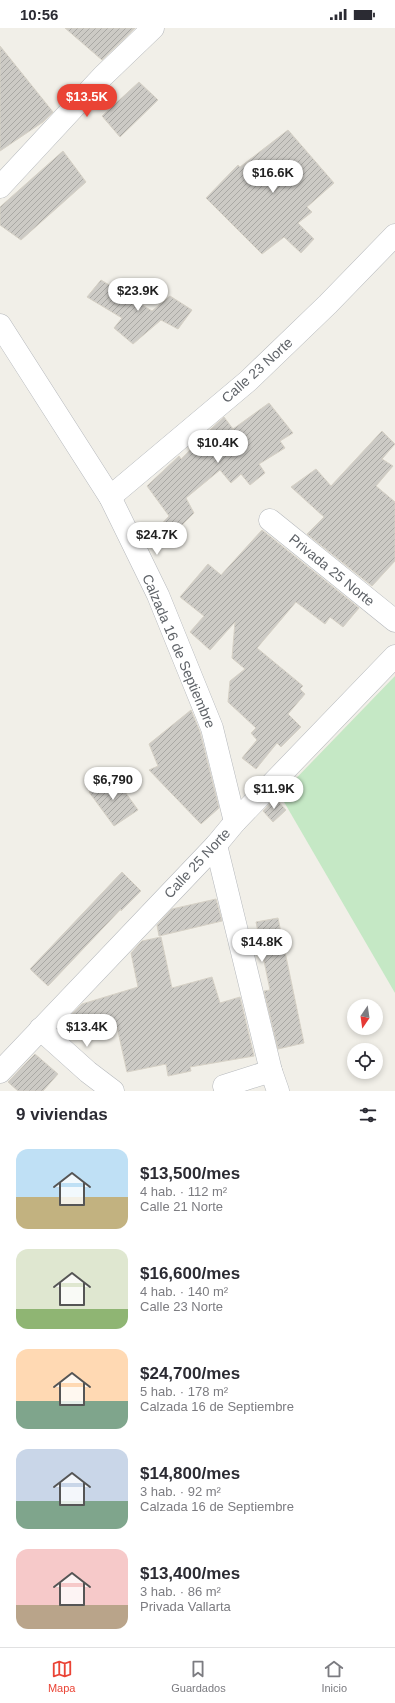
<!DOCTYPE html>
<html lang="es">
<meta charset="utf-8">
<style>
body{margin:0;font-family:Helvetica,sans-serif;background:#f2f2f3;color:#2b2b33;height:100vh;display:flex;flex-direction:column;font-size:15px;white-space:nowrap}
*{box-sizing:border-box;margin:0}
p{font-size:13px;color:#7c7c81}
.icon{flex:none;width:22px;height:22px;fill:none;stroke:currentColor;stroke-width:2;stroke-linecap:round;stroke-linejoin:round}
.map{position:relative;height:1063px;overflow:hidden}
.details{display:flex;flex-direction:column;background:#fff;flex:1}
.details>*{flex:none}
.needle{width:26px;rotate:193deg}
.fabs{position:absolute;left:347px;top:971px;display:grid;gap:8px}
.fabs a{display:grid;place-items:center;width:36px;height:36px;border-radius:50%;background:#fff;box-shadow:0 2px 6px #0003;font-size:20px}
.price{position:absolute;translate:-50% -34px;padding:0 9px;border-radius:14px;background:#fff;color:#222;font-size:13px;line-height:26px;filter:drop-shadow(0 1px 2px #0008)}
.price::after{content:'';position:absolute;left:50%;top:24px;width:12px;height:9px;margin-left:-6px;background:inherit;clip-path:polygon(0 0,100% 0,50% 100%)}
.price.on{background:#ea4335;color:#fff}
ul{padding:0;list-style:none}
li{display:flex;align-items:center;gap:12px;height:100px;padding:0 16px}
li span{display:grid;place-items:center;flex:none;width:112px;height:80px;border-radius:12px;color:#555}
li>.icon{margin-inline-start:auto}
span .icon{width:48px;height:48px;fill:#fffc;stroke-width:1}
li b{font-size:17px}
h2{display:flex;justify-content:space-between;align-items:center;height:48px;padding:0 16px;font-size:17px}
.status{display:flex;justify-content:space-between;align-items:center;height:28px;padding:0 20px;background:#fff;direction:ltr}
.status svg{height:11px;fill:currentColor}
.dock{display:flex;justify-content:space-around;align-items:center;height:56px;border-top:1px solid #e1e1e2;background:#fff;font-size:11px;color:#7c7c81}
.dock a{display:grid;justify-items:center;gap:2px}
.dock .on{color:#ea4335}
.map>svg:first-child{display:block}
.park{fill:#c5e8c5}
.building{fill:url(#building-hatch);stroke:#d6d1c6}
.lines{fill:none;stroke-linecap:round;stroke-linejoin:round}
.minor-casing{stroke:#b5b8bc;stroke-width:23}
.minor{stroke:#fff;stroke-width:22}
.labels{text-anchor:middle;stroke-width:3.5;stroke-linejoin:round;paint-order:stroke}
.street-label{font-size:14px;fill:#5f6368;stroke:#fff}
</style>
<div class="status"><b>10:56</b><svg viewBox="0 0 49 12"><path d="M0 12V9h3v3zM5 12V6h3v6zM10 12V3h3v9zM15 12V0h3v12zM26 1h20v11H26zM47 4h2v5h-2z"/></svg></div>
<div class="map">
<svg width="395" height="1063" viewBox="0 0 395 1063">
<defs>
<pattern id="building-hatch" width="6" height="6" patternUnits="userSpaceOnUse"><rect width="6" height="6" fill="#cccac5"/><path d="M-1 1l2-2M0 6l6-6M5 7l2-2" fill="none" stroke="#a9a8a4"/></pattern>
</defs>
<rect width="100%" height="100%" fill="#f1efe8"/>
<path class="park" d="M395 648V965L280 767Z"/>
<g class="building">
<path d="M65 0H135L102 32Z"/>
<path d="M0 18 53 84 43 94 0 123Z"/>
<path d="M139 54 158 72 120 109 102 88Z"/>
<path d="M288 102 334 155 307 179 312 184 298 195 314 211 301 225 284 209 262 226 206 170 238 137 240 139Z"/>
<path d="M63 123 86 154 21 212 0 197V179Z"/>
<path d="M101 252 152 283 170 268 192 282 178 301 161 292 133 316 114 300 122 290 87 269Z"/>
<path d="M269 375 293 405 280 413 285 420 259 436 265 445 250 457 241 446 231 455 220 442 186 470 194 485 179 500 184 506 171 517 156 502 169 488 147 458 179 428 181 431 211 401 224 389 233 401Z"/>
<path d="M382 403 395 416 382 431 393 438 376 458 395 474V533L372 558 307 506 324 489 291 459 316 441 331 458Z"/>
<path d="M262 502 359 580 343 599 330 589 325 596 296 574 257 620 303 658 300 661 305 666 288 686 301 699 281 719 277 715 256 741 242 730 257 712 251 705 256 700 228 674 230 653 245 641 232 630 235 594 210 622 190 604 204 588 180 569 208 536 221 547Z"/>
<path d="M191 682 200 704 219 780 201 796 149 742 158 738 149 716Z"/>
<path d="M113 747 138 782 114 798 89 764Z"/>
<path d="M275 770 286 782 273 794 263 783Z"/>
<path d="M122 844 141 863 121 883V881L48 958 30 941Z"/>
<path d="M216 871 222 893 159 908 157 897 172 881Z"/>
<path d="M278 890 304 1015 278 1021 264 963 270 962 256 894Z"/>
<path d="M161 909 172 960 212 949 220 975 240 969 254 1028 190 1039 191 1043 168 1048 166 1036 127 1044 117 999 102 1003 98 989 68 998 66 992 82 976 138 959 131 925 142 913Z"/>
<path d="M35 1026 58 1046 43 1063H18L8 1054Z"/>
</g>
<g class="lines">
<g class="minor-casing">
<g id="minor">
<path d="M0 159 103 48 153 0"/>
<path d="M0 297 110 469 158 567 212 700 235 794"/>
<path d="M110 469 248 353 328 276 395 207"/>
<path d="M270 492 395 593"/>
<path d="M216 817 271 1043 278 1063"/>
<path d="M40 1001 88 1044 113 1063"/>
<path d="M0 1044 216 817 235 794 395 628"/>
<path d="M224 1058 271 1043"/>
</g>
</g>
<use href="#minor" class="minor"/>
</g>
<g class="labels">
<g class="street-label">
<text transform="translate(257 342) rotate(-42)" y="5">Calle 23 Norte</text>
<text transform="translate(332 542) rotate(39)" y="5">Privada 25 Norte</text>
<text transform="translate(179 623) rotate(67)" y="5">Calzada 16 de Septiembre</text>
<text transform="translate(197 835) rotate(-47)" y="5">Calle 25 Norte</text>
</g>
</g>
</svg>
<div class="fabs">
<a><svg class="needle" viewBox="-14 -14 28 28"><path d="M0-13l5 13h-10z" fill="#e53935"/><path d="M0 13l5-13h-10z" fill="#7c7c81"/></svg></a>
<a><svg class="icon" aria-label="locate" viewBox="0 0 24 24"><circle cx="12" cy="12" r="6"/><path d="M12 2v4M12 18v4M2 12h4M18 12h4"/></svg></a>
</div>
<b class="price on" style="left:87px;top:90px">$13.5K</b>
<b class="price" style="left:273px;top:166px">$16.6K</b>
<b class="price" style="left:138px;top:284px">$23.9K</b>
<b class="price" style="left:218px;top:436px">$10.4K</b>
<b class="price" style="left:157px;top:528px">$24.7K</b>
<b class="price" style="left:113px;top:773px">$6,790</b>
<b class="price" style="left:274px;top:782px">$11.9K</b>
<b class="price" style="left:262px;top:935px">$14.8K</b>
<b class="price" style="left:87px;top:1020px">$13.4K</b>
</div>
<section class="details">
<h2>9 viviendas<svg class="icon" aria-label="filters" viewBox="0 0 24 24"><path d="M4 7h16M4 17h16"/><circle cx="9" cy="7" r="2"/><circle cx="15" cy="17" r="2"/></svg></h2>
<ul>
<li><span style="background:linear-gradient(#bfe0f5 60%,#c2b280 0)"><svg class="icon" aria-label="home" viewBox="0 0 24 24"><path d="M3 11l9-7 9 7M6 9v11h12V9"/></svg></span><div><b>$13,500/mes</b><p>4 hab. · 112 m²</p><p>Calle 21 Norte</p></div></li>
<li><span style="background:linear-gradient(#dfe7d0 75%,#8fb573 0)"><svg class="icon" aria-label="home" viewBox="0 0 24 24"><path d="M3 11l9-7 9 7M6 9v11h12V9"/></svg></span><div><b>$16,600/mes</b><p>4 hab. · 140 m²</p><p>Calle 23 Norte</p></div></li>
<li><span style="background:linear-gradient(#ffd9b3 65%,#7fa58c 0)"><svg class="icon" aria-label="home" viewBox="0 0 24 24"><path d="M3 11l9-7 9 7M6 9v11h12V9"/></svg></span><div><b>$24,700/mes</b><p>5 hab. · 178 m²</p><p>Calzada 16 de Septiembre</p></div></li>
<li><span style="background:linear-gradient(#c9d6e8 65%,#7fa58c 0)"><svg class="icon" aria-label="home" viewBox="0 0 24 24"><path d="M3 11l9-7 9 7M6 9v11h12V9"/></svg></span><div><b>$14,800/mes</b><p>3 hab. · 92 m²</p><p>Calzada 16 de Septiembre</p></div></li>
<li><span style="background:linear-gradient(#f6c9c9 70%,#b9a48a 0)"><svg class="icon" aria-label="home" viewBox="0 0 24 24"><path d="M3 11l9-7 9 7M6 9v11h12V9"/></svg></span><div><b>$13,400/mes</b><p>3 hab. · 86 m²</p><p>Privada Vallarta</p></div></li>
</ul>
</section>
<nav class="dock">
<a class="on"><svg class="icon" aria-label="map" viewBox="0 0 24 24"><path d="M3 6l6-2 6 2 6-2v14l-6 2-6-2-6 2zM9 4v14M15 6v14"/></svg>Mapa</a>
<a><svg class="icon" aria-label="saved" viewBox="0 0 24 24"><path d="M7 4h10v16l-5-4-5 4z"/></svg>Guardados</a>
<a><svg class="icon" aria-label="home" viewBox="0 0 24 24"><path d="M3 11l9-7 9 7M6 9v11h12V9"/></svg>Inicio</a>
</nav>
